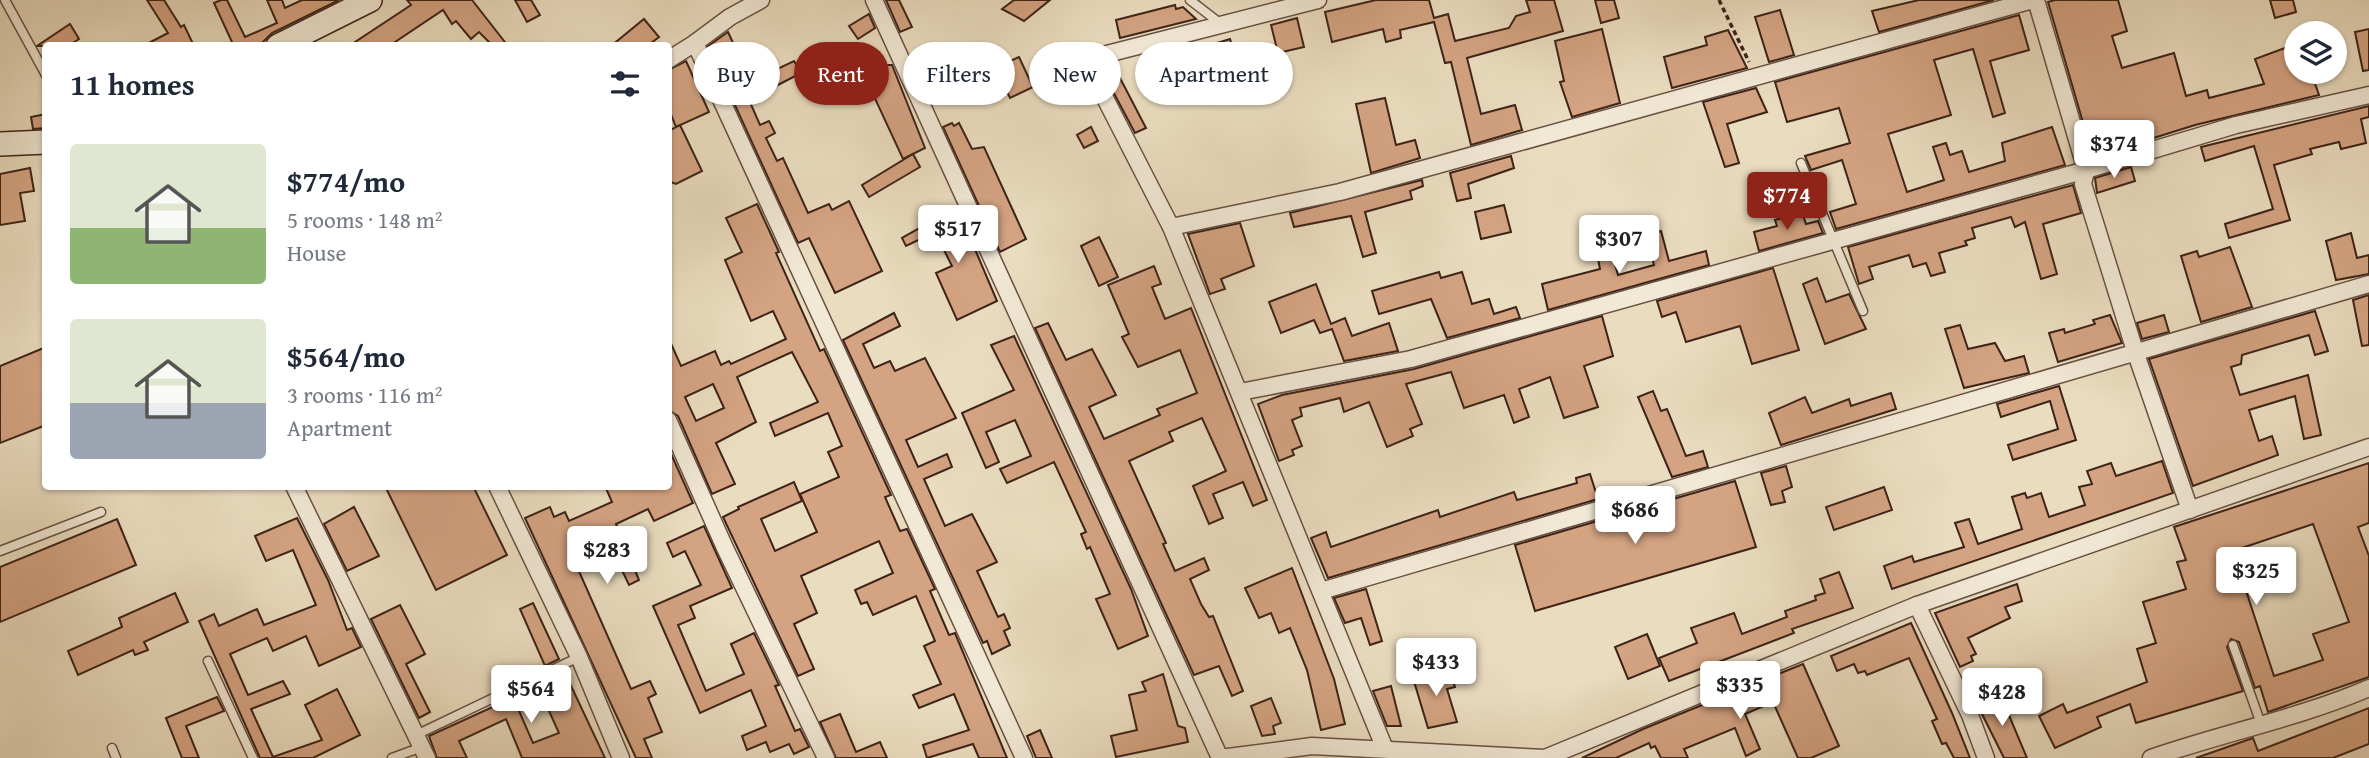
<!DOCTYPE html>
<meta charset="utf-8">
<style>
body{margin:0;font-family:"Gentium Book Plus",serif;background:#f2f2f3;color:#1f2937;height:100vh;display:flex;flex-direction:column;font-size:26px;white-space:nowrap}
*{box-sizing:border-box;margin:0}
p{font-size:23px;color:#747a83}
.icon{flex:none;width:38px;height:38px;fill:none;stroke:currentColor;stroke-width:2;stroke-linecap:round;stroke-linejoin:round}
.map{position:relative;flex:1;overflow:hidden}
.details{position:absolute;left:42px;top:42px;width:630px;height:448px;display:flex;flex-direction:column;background:#fff;border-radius:7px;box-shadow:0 2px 5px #0004}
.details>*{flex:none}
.banner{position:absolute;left:693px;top:42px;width:665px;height:63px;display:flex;gap:14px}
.tools{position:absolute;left:2284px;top:21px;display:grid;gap:14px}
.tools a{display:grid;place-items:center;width:63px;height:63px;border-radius:50%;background:#fff;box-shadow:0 2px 5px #0004;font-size:35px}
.price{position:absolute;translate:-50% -60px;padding:0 16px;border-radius:7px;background:#fff;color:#222;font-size:23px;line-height:46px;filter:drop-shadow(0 2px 4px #0008)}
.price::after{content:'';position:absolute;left:50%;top:42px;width:21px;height:16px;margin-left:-10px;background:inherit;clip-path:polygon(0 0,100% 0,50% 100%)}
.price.selected{background:#8f2418;color:#fff}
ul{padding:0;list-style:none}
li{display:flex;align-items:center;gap:21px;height:175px;padding:0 28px}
li span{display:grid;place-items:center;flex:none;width:196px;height:140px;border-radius:7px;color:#555}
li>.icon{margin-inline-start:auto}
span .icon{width:84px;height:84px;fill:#fffc;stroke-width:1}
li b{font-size:30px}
h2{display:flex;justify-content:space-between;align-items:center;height:84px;padding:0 28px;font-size:30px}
.pill{padding:0 24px;border-radius:32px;background:#fff;box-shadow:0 2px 5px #0004;font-size:24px;line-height:63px}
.pill.selected{background:#8f2418;color:#fff}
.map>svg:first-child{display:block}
.building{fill:#d4a382;stroke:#3d2318;stroke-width:2;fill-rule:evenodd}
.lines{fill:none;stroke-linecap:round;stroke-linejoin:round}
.lane-casing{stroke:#685142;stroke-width:11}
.street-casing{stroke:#685142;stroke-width:19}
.secondary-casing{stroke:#3d2318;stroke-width:26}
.path{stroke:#3d2318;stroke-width:3.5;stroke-dasharray:5 3.5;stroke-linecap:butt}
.lane{stroke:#f1e8d5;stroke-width:8}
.street{stroke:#f1e8d5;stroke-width:16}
.secondary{stroke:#f1e8d5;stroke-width:23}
</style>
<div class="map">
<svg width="2369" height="758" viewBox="0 0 2369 758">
<rect width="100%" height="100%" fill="#eadcbf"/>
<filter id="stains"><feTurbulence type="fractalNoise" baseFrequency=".00286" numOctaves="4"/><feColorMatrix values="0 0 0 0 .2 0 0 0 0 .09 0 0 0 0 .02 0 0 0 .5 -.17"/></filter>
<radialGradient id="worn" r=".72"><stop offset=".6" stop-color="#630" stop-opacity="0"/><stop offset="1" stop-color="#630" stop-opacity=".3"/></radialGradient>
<g class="building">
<path d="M147 0H164L181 27 184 25 194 46H143L168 33Z"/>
<path d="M221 0H227L245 37 277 23 267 0H282L285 8 302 0H339L272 33 259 46H225L232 42 214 3Z"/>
<path d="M407 0H472L508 46H493L479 32 471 39 456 21 452 24 443 10 389 46H349L411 5Z"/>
<path d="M515 0H531L540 15 527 22Z"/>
<path d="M886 0H899L912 27 900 32Z"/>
<path d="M1014 0H1050L1024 21 1002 9Z"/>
<path d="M1376 0H1429L1434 18 1448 14 1455 41 1509 28 1516 16 1530 12 1526 0H1554L1563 31 1467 58 1481 114 1515 105 1522 130 1471 145 1451 62 1445 63 1434 22 1400 30 1401 38 1386 42 1383 29 1332 42 1325 12Z"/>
<path d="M1595 0H1614L1619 18 1601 23Z"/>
<path d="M1919 0H1994L1879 32 1872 11Z"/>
<path d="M2055 0H2118L2127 31 2112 36 2122 68 2174 53 2186 96 2207 90 2209 98 2264 84 2255 59 2296 44V72H2311L2319 95 2195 125 2093 157 2048 2Z"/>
<path d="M2270 0H2293L2296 12 2275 18Z"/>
<path d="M1175 5 1176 9 1183 7 1196 19 1120 38 1116 20Z"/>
<path d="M1780 10 1794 55 1769 62 1755 17Z"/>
<path d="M869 14 875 28 858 39 849 26Z"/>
<path d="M2019 15 2029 50 1990 61 2005 113 1993 117 1973 49 1934 60 1951 115 1888 134 1907 192 1944 180 1933 147 1946 143 1950 155 1962 151 1969 172 2005 161 2002 143 2052 127 2065 165 1836 229 1830 212 1856 204 1842 160 1811 170 1805 156 1850 143 1839 108 1787 122 1775 82Z"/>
<path d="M1297 18 1304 47 1278 53 1271 25Z"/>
<path d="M644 19 659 37 647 46H611Z"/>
<path d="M70 24 79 39 68 46H37Z"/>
<path d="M1602 29 1620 103 1572 117 1560 82 1564 81 1555 41Z"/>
<path d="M2369 29V70L2363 71 2355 32Z"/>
<path d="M1728 30 1747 68 1672 88 1664 57 1707 45 1705 37Z"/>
<path d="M728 32 747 73 759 68 763 76 794 61 801 73 749 100 760 125 769 121 775 133 766 138 777 161 783 158 808 213 829 204 832 210 849 201 882 271 835 293 809 238 798 243 708 46Z"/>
<path d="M1230 39 1235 55 1219 60 1214 44Z"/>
<path d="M930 47 942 71 958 64 969 88 946 99 944 95 931 101 911 56Z"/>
<path d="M1019 57 1033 87 1010 98 996 68Z"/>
<path d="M686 61 709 112 676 127 668 107V70Z"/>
<path d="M887 65H892L925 148 903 159 865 77Z"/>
<path d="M1120 78 1146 128 1135 133 1109 84Z"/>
<path d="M1756 88 1767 112 1727 124 1739 163 1725 167 1703 102Z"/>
<path d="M1385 98 1396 145 1415 140 1420 158 1371 173 1356 104Z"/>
<path d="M2369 106V117L2361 119 2366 143 2341 149 2339 142 2310 149 2312 154 2274 165 2290 220 2229 238 2225 224 2273 209 2254 146 2205 161 2201 147Z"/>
<path d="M46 114V128L33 129 31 117Z"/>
<path d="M952 123 954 126 959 123 972 149 984 147 1026 239 1000 252 943 127Z"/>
<path d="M680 125 702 171 676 184 668 181V131Z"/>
<path d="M1091 127 1098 141 1084 148 1077 135Z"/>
<path d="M913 154 920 167 869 197 862 185Z"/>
<path d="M1511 156 1514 168 1468 184 1471 198 1457 201 1450 173Z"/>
<path d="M2131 167 2135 181 2097 193 2095 178Z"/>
<path d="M30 168 34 191 20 193 25 221 0 225V174Z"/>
<path d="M1422 180 1423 186 1410 191 1412 199 1365 212 1376 253 1363 257 1351 216 1294 227 1290 213Z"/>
<path d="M2073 185 2081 213 2043 224 2057 274 2041 279 2025 222 2015 227 2011 217 1972 228 1975 238 1965 241 1967 245 1939 253 1945 272 1931 276 1926 263 1913 267 1909 255 1869 267 1873 279 1859 284 1848 247Z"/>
<path d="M757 204 779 252 776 253 820 351 824 349 891 495 885 497 900 531 907 529 935 589 930 591 949 635 955 633 1007 758H979L973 744 927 758 923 745 969 730 954 694 919 708 913 695 941 684 924 646 935 641 916 596 873 615 867 602 861 604 855 590 893 573 879 541 801 576 817 613 794 624 814 669 798 676 723 517 739 509 738 507 794 482 802 501 761 519 775 551 817 532 800 494 839 477 828 452 842 446 828 413 775 436 770 423 818 402 792 352 737 377 756 422 716 443 735 484 712 494 678 416 668 410V337L681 366 715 351 721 365 729 361 731 364 786 339 773 311 751 321 725 260 742 252 726 218ZM713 384 724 408 696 421 685 397Z"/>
<path d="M1504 205 1511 232 1481 239 1475 212Z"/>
<path d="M957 207 997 301 957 320 936 273 952 266 935 232 906 246 902 238Z"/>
<path d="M1802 212 1806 224 1818 221 1823 233 1759 251 1754 232 1777 226 1775 220Z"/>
<path d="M1240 223 1254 266 1221 279 1225 289 1210 294 1188 234Z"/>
<path d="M1661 231 1669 261 1706 251 1709 265 1548 310 1542 284 1600 269 1597 254 1611 250 1618 275 1654 265 1646 235Z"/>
<path d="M2351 233 2357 258 2369 255V274L2336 280 2326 241Z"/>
<path d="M1099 237 1118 277 1099 286 1081 246Z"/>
<path d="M2230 247 2252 307 2201 322 2181 256 2197 251 2199 257Z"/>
<path d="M1154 266 1161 284 1152 287 1165 319 1191 308 1267 500 1253 506 1243 482 1213 494 1223 518 1209 524 1193 486 1226 471 1202 418 1169 432 1173 441 1129 461 1166 543 1163 544 1175 571 1204 558 1209 570 1190 579 1201 604 1209 617 1213 616 1243 691 1232 696 1219 666 1194 675 1035 328 1048 323 1066 360 1092 349 1116 395 1089 407 1104 439 1160 415 1157 409 1197 393 1180 350 1138 367 1122 337 1129 334 1108 285Z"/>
<path d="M1773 268 1799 350 1752 364 1740 326 1686 342 1676 312 1662 317 1657 301Z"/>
<path d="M1439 272 1441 278 1462 272 1472 304 1489 299 1494 314 1516 307 1520 318 1447 338 1431 299 1379 314 1372 291Z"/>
<path d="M1817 278 1826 302 1849 294 1866 329 1825 344 1803 284Z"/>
<path d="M1316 284 1331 324 1345 318 1352 336 1389 323 1398 351 1344 361 1332 329 1320 333 1314 320 1281 333 1269 302Z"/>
<path d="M2369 295V345L2362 346 2353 300Z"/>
<path d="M2315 311 2328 351 2315 355 2309 335 2242 355 2241 364 2231 367 2240 395 2308 375 2321 435 2304 439 2295 396 2249 410 2259 441 2272 436 2278 455 2193 486 2149 359Z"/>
<path d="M894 313 900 326 863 344 874 368 890 361 895 371 925 358 956 418 906 440 918 467 947 454 952 467 924 479 945 526 972 514 997 562 977 571 998 617 1004 614 1010 628 1004 631 1010 645 992 654 987 641 983 643 843 340Z"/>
<path d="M2110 315 2122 343 2058 362 2049 333 2064 329 2065 333 2095 324 2093 320Z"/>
<path d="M2164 315 2169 332 2142 339 2137 323Z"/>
<path d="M1602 316 1613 356 1584 366 1598 407 1564 418 1550 377 1519 389 1529 417 1514 423 1504 395 1464 408 1451 372 1406 384 1422 424 1410 429 1413 436 1387 447 1369 402 1344 412 1340 398 1300 408 1302 416 1292 420 1302 446 1292 450 1294 455 1279 461 1258 404 1282 395 1414 369Z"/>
<path d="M1960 325 1968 349 1995 343 2005 361 2024 356 2029 373 1964 388 1945 329Z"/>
<path d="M1014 336 1131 589 1148 636 1118 649 1096 599 1110 594 1090 547 1087 549 1081 534 1086 532 1054 462 1007 483 1000 469 1031 456 1015 420 986 432 999 462 986 468 962 413 1014 390 991 345Z"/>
<path d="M46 347V425L0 443V366Z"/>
<path d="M2059 386 2076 440 2013 460 2008 445 2058 429 2050 401 2001 417 1997 404Z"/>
<path d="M1653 391 1661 411 1667 409 1686 456 1703 451 1708 467 1672 477 1638 397Z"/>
<path d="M1891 393 1896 409 1781 445 1769 413 1805 397 1812 413 1849 399 1851 406Z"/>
<path d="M668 447 693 503 654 521 648 509 616 524 639 580 629 585 610 545 574 560 631 689 650 681 656 694 648 698 662 732 644 739 652 758H636L525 518 550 507 554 517 565 512 569 521 612 502 605 486H668Z"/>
<path d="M2162 461 2173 493 1892 589 1884 566 1912 556 1914 562 1964 547 1955 523 1969 519 1978 544 2022 529 2012 497 2025 493 2027 498 2041 493 2049 517 2085 505 2079 487 2092 484 2087 471 2111 463 2116 476Z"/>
<path d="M2369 463V523L2358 527 2369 556V677L2268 712 2260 686 2255 688 2239 642 2231 639 2227 647 2243 691 2136 723 2130 704 2097 717 2101 727 2055 748 2039 716 2063 704 2067 713 2147 682 2137 649 2156 643 2143 602 2186 589 2177 562 2186 560 2174 527ZM2313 524 2349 622 2313 634 2323 660 2274 676 2233 551Z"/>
<path d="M1786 466 1792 487 1782 491 1785 502 1771 505 1761 473Z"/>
<path d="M1590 474 1598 499 1328 578 1311 538 1326 532 1331 547 1438 510 1440 517 1514 492 1517 500 1577 483 1576 478Z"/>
<path d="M1735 481 1756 547 1535 611 1515 545Z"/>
<path d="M385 486H473L507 555 436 590Z"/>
<path d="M1884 487 1892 510 1834 530 1826 507Z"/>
<path d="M354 507 379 556 347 571 324 524Z"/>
<path d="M297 518 328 580 347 630 352 628 361 647 319 666 306 636 273 651 267 638 230 654 248 695 283 681 290 694 251 709 273 757 322 740 305 705 337 689 360 735 313 758H260L199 621 214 614 219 626 257 609 264 625 316 605 293 550 266 561 255 536Z"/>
<path d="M117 519 136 565 0 622V567Z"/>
<path d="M704 526 732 588 690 606 695 618 678 625 706 691 744 674 731 644 754 633 779 685 775 686 795 731 800 729 809 747 794 754 789 744 770 752 766 742 747 750 742 736 766 726 751 690 700 713 653 606 701 585 685 551 673 557 667 543Z"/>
<path d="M1292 568 1334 679 1345 724 1321 730 1307 670 1290 628 1279 633 1271 613 1259 618 1245 588Z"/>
<path d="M1839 572 1853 608 1792 629 1794 633 1669 681 1659 658 1697 643 1691 628 1734 613 1742 634 1787 617 1785 611 1816 600 1815 596 1825 593 1820 579Z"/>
<path d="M2017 584 2022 601 2005 607 2010 618 1968 638 1976 654 1971 656 1973 661 1960 667 1935 613Z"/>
<path d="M1366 589 1382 641 1370 645 1361 618 1345 623 1334 598Z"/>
<path d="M175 593 188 622 144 642 148 650 135 655 133 650 78 675 68 651 122 627 119 618Z"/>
<path d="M533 603 559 659 545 666 520 609Z"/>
<path d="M400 605 425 654 406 664 430 712 419 718 371 619Z"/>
<path d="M1911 623 1952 713 1970 758H1954L1946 743 1942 744 1932 721 1937 719 1909 658 1867 675 1865 671 1858 673 1854 664 1837 671 1831 656Z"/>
<path d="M1647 634 1660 666 1628 679 1615 647Z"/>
<path d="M1803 664 1839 746 1811 758H1798L1773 702 1745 714 1760 749 1746 756 1735 728 1684 749 1688 758H1661L1655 746 1651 748 1649 743 1616 758H1582L1643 729Z"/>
<path d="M1441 670H1449L1455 687 1447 689 1457 722 1428 728 1413 678Z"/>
<path d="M564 671 605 758H522L506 719 459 741 467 758H437L429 736 552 680 551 678ZM544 700 559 733 533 743 519 711Z"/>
<path d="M1163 674 1178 726 1185 728 1188 742 1116 757 1111 736 1137 730 1129 695 1146 691 1142 682Z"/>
<path d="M1391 686 1401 726H1387L1373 691Z"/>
<path d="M1998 696 2001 703 2003 701 2027 758H2004L1977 704Z"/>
<path d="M217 697 224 711 186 726 199 758H182L166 718Z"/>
<path d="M1271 698 1281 723 1273 726 1275 734 1262 736 1251 706Z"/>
<path d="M2369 708V744L2333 758H2196L2253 738 2258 751Z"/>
<path d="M840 714 856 752 880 742 887 758H836L820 722Z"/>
<path d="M1040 730 1052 758H1036L1027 736Z"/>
</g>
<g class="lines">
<g class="lane-casing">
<g id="lane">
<path d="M5 0 46 75"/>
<path d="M1190 0 1221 24"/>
<path d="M1801 163 1863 311"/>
<path d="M0 551 101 512"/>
<path d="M2233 645 2261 724"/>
<path d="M208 661 253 758"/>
<path d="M416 735 579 657"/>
<path d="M112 748 116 758"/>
<path d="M392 758 422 747"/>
</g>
</g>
<g class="street-casing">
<g id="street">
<path d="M874 0 1220 758"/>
<path d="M1318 0 1103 55 1088 60V65L1171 227 1385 749"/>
<path d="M2036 0 2086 170 2083 184 2135 351 2190 510"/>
<path d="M695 43 730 17 761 0"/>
<path d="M668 60 695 43 1024 758"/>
<path d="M1171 227 1340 192 2033 0"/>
<path d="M1240 392 1411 359 2086 170 2236 125 2369 95"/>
<path d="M668 420 725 548 826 758"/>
<path d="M294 486 427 758"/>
<path d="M497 486 579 657 621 758"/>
<path d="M1321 591 2369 284"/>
<path d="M1917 605 1970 715 1986 758"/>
<path d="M1220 758 1312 746 1545 758 1917 605 2369 447"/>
<path d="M2151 758C2223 733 2299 718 2369 688"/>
</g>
</g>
<g class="secondary-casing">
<g id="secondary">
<path d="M278 46 370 0"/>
<path d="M0 144 46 142"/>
</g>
</g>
<path class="path" d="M1719 0 1749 62"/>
<use href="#lane" class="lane"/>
<use href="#street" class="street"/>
<use href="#secondary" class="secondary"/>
</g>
<rect width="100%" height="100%" filter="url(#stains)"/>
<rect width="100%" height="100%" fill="url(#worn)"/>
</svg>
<div class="tools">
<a><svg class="icon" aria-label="layers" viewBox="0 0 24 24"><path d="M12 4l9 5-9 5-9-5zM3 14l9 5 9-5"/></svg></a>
</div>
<b class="price" style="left:2114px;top:180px">$374</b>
<b class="price selected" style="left:1787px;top:232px">$774</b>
<b class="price" style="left:958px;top:265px">$517</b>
<b class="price" style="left:1619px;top:275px">$307</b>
<b class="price" style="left:1635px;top:546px">$686</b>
<b class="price" style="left:607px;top:586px">$283</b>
<b class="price" style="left:2256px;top:607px">$325</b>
<b class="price" style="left:1436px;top:698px">$433</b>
<b class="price" style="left:1740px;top:721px">$335</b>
<b class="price" style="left:531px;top:725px">$564</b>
<b class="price" style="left:2002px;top:728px">$428</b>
<div class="banner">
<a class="pill">Buy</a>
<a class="pill selected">Rent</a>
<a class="pill">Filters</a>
<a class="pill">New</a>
<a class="pill">Apartment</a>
</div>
<section class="details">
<h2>11 homes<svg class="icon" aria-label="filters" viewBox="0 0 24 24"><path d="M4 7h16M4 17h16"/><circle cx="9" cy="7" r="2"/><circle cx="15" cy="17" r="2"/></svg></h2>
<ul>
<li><span style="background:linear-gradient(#dfe7d0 60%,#8fb573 0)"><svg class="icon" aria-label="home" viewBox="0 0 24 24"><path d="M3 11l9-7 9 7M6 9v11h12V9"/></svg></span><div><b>$774/mo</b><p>5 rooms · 148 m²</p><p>House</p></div></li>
<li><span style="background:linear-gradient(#dfe7d0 60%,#9aa5b1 0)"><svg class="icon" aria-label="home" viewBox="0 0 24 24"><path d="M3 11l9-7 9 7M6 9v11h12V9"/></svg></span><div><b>$564/mo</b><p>3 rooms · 116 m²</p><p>Apartment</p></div></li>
</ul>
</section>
</div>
